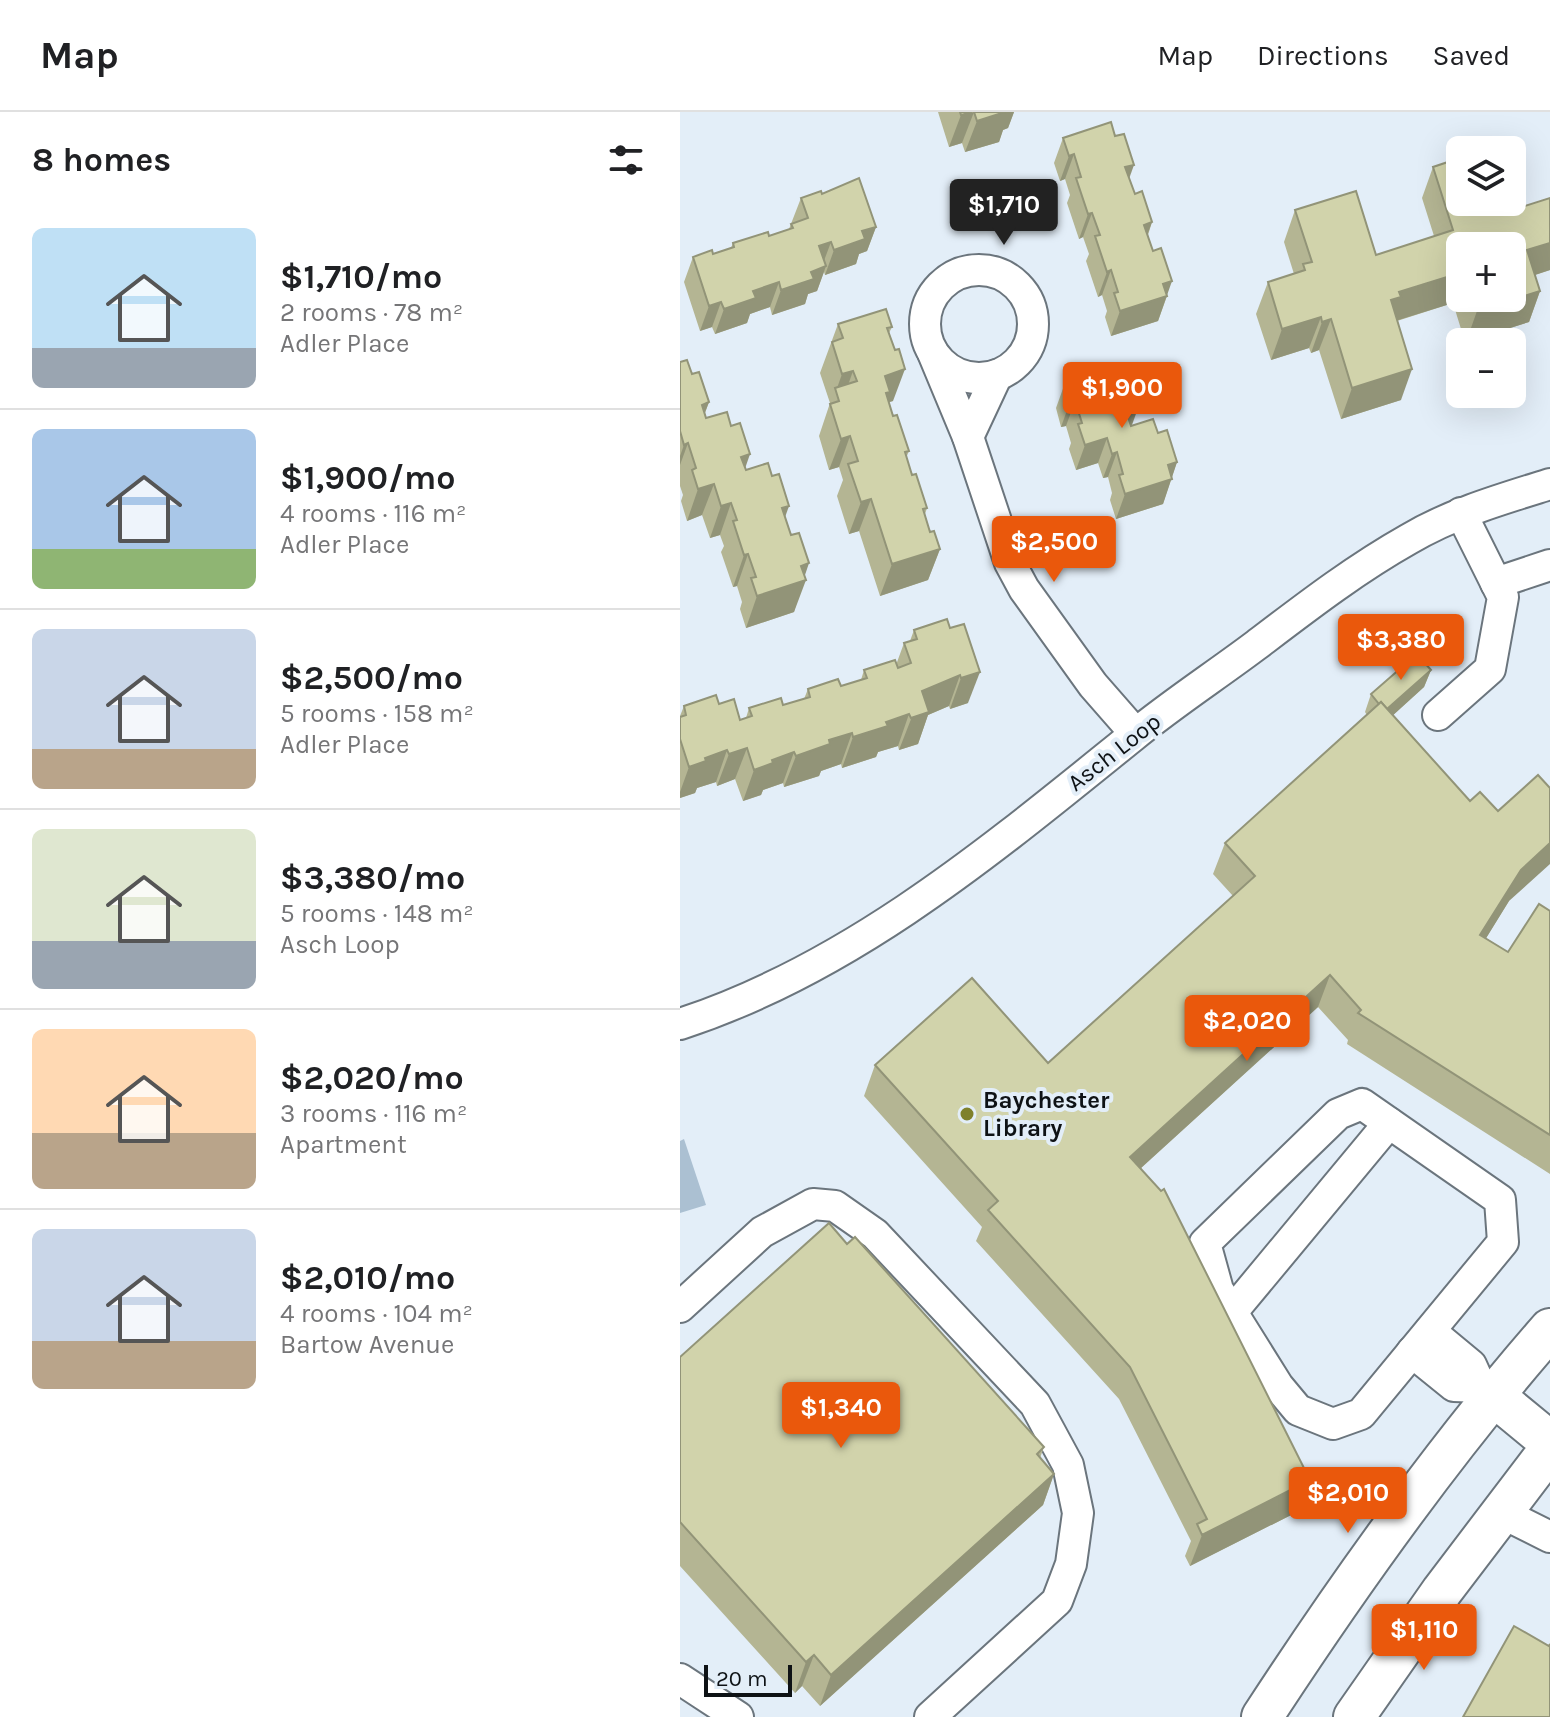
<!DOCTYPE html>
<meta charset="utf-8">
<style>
body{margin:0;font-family:Karla,sans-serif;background:#f2f2f2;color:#202124;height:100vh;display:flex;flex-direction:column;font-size:30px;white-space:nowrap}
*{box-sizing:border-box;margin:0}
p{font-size:26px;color:#757577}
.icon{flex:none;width:44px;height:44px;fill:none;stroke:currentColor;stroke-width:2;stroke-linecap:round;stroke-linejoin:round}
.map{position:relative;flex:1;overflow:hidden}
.drawer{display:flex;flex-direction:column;background:#fff;width:680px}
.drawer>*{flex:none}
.controls{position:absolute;left:766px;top:24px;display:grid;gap:16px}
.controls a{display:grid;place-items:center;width:80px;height:80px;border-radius:12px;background:#fff;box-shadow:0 8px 32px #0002;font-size:40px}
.scale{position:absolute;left:24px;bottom:20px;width:88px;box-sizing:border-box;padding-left:8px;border:4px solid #0e1215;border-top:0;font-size:22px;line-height:28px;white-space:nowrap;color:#0e1215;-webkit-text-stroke:6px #e3eef8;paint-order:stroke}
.price{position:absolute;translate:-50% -68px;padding:0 18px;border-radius:8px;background:#ea580c;color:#fff;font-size:26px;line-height:52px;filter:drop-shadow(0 2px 4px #0008)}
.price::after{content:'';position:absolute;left:50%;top:48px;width:24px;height:18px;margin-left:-12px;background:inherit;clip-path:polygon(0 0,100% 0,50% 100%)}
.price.current{background:#222;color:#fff}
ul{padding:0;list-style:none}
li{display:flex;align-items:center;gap:24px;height:200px;padding:0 32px}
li+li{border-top:2px solid #e0e0e0}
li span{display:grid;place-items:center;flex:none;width:224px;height:160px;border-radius:12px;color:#555}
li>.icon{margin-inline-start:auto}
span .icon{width:96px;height:96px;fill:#fffc;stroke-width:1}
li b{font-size:34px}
h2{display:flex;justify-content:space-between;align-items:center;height:96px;padding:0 32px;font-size:34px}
header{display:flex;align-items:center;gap:48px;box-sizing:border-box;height:112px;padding:0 40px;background:#fff;border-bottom:2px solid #e0e0e0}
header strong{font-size:38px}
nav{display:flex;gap:44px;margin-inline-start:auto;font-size:28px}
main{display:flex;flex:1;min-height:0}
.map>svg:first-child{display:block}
.green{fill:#abc0d2}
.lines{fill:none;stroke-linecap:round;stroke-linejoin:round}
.minor-casing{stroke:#6b757d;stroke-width:34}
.major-casing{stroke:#6b757d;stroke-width:44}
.minor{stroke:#fff;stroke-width:30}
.major{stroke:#fff;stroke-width:40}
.wall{fill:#b4b593;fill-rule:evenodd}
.shaded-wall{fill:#929478}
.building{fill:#d1d3ab;stroke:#929478;stroke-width:2}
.poi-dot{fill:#7f812b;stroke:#e3eef8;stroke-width:3}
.labels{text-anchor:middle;stroke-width:8;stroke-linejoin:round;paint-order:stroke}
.street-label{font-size:24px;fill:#0e1215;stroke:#e3eef8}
.poi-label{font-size:24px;font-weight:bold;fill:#0e1215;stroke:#e3eef8;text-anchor:start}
</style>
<header>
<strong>Map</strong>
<nav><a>Map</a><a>Directions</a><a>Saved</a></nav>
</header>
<main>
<section class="drawer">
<h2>8 homes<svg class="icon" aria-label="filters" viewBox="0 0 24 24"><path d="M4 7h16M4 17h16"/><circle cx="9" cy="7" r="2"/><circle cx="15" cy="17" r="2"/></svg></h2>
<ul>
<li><span style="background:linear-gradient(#bfe0f5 75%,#9aa5b1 0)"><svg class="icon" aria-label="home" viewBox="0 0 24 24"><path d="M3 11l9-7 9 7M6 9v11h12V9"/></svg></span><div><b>$1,710/mo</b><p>2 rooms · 78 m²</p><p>Adler Place</p></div></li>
<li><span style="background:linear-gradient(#a9c7e8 75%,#8fb573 0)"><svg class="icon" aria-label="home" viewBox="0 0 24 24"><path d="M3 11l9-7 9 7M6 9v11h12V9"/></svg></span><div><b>$1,900/mo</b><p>4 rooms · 116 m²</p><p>Adler Place</p></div></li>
<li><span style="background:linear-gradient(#c9d6e8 75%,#b9a48a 0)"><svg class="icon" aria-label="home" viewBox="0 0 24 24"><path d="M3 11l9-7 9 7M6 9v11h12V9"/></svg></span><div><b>$2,500/mo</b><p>5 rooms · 158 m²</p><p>Adler Place</p></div></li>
<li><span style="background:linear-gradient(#dfe7d0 70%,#9aa5b1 0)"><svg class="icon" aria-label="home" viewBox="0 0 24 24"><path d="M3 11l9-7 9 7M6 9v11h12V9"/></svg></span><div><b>$3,380/mo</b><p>5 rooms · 148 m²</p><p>Asch Loop</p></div></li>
<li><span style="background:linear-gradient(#ffd9b3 65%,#b9a48a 0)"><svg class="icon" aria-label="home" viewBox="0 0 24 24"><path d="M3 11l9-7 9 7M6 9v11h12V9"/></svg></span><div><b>$2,020/mo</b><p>3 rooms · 116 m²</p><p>Apartment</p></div></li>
<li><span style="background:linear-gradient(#c9d6e8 70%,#b9a48a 0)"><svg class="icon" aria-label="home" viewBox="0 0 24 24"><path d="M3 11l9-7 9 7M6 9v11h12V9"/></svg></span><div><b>$2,010/mo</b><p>4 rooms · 104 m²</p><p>Bartow Avenue</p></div></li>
</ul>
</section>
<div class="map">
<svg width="870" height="1605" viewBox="0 0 870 1605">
<rect width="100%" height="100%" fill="#e3eef8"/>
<path class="green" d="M4 1027 26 1093 0 1101V1029Z"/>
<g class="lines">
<g class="minor-casing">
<g id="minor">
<circle cx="299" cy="212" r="54"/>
<path d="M253 241 288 325 330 451 344 477 413 573 455 621"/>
<path d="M288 325 317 263"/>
<path d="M816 471 870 453"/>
<path d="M758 603 810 557 823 485 781 401"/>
<path d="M0 912C172 856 314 736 453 624 492 592 535 564 575 534 625 496 674 458 729 427 773 401 822 387 870 372"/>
<path d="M682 992 820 1088 823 1130 681 1302 653 1312 618 1298 598 1274 538 1178 525 1131 658 1002Z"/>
<path d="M0 1195 82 1120 133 1092 155 1094 195 1122 355 1292 388 1353 398 1401 391 1452 377 1489 250 1605"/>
<path d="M552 1200 709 1011"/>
<path d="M732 1240 774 1274 801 1275 791 1253 750 1219"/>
<path d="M820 1400 870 1425"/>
<path d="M0 1567 58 1605"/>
</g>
</g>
<g class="major-casing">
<g id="major">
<path d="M813 1283 870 1330"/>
<path d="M582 1605C670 1470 764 1338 870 1217"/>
<path d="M674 1605 762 1479 870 1337"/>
</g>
</g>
<use href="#minor" class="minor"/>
<use href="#major" class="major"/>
</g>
<g class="wall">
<path d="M258 0H334L328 16 323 18 319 30 285 40 282 31 269 35Z"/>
<path d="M383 26 449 66 455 82 472 110 468 123 487 184 478 209 431 224 425 205 427 199 422 183 418 185 406 149 409 142 403 125 399 127 387 91 390 83 385 67 380 69 374 51Z"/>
<path d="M753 55 832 98 870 86V158L855 163 860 179 849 210 785 230 773 191 717 209 721 288 661 307 639 238 631 241 629 236 591 248 576 202 588 170 614 162 604 130 615 98 696 143 754 124 742 86ZM780 134 832 186H780Z"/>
<path d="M142 82 196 115 187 139 179 142 176 152 145 163 144 160 137 179 128 182 125 192 92 203 90 195 70 202 67 211 35 222 32 215 20 219 4 170 13 145 33 142 51 136 53 131 89 124 109 117 121 86Z"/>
<path d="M158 212 212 215 209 221 213 289 209 290 213 304 229 339 226 346 232 363 247 396 245 402 250 420 260 437 248 468 200 484 179 419 169 422 157 384 163 368 159 355 149 358 139 324 150 291 140 261Z"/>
<path d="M0 250 12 262 29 290 25 301 26 306 65 357 105 405 124 464 114 500 66 516 60 497 62 490 57 474 53 475 41 440 44 434 40 423 30 426 22 403 7 409 1 389 3 383 0 374Z"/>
<path d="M385 271 451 314 478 321 497 350 483 392 436 407 430 388 432 381 428 365 423 366 418 351 396 358 389 337 391 331 386 314 381 315 376 296Z"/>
<path d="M267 507 288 591 270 597 269 594 248 603 238 632 219 638 218 634 198 640 196 645 162 656 161 652 141 659 139 664 104 675 103 671 83 678 81 683 63 689 55 667 37 674 36 670 17 676 15 681 0 686V604L4 594 39 592 60 608 66 606 69 596 103 593 124 587 128 577 161 574 181 568 184 558 216 553 224 531 230 529 234 518Z"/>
<path d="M751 558 744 575 713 603 829 789 806 826 828 840 870 799V1062L667 932 668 928 638 895 461 1056 619 1399 510 1454 505 1444 511 1429 439 1287 296 1129 302 1115 184 984 195 953 368 951 553 784 533 762 545 731 687 603 685 600 691 582Z"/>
<path d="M167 1132 364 1335 360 1346 374 1362 363 1393 140 1594 122 1574 115 1581 0 1454V1245Z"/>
</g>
<g class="shaded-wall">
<path d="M294 0 282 31 269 35 281 3Z"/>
<path d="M323 0H334L328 16 323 18 319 30 285 40 297 9Z"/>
<path d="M394 42 385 67 380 69 389 44Z"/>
<path d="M454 53 445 78V55Z"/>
<path d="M412 101 403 125 399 127 408 102Z"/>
<path d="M472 110 463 135 464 113Z"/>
<path d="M196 115 187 139 179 142 176 152 145 163 154 138 182 119Z"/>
<path d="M151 130 142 154 139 134Z"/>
<path d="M870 131V158L836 169 847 138Z"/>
<path d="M146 154 137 179 128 182 125 192 92 203 101 178 131 160Z"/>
<path d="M431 158 422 183 418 185 427 160Z"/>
<path d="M780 161V172L773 191 712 210 711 188 719 180Z"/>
<path d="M492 169 478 209 431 224 440 199 483 172Z"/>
<path d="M99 170 90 195 70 202 67 211 35 222 44 197 73 179Z"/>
<path d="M860 179 849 210 786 230 797 199Z"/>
<path d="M41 190 32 215 20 219 29 194Z"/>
<path d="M641 205 629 236 591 248 602 217Z"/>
<path d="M651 207 639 238 631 241 642 210Z"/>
<path d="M225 257 213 289 206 291 205 264Z"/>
<path d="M732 257 721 288 661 307 672 276Z"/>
<path d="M173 259 162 290 159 289 156 279 162 262Z"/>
<path d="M395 289 386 314 381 315 390 290Z"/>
<path d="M29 290 17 321 22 293Z"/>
<path d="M457 299 448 324 447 302Z"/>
<path d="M170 324 159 355 149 358 161 327Z"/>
<path d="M427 326 418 351 396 358 405 333Z"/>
<path d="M8 331 0 353V344L4 333Z"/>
<path d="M437 340 428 365 423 366 432 342Z"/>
<path d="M70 342 59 374 61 345Z"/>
<path d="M497 350 483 392 436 407 445 382 488 353Z"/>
<path d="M34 372 22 403 7 409 18 377Z"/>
<path d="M191 387 179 419 169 422 181 390Z"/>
<path d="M51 391 40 423 30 426 41 394Z"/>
<path d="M109 394 98 425 102 396Z"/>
<path d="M260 437 248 468 200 484 212 452Z"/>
<path d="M68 442 57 474 53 475 64 443Z"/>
<path d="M129 451 123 469 126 468 114 500 66 516 77 484 121 454Z"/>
<path d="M751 558 744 575 699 616 705 598Z"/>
<path d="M300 560 288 591 270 597 281 566Z"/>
<path d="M280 563 269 594 248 603 238 632 219 638 242 579Z"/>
<path d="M229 602 218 634 198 640 196 645 162 656 173 625 206 610Z"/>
<path d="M172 621 161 652 141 659 139 664 104 675 116 644 149 628Z"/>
<path d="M67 636 55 667 37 674 49 642Z"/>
<path d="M47 638 36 670 17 676 15 681 0 686V680L9 655 25 646Z"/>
<path d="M114 640 103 671 83 678 81 683 63 689 74 658 92 648Z"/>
<path d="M870 731V752L829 789 789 854 800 823 841 758Z"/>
<path d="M650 863 638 895 439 1076 450 1045Z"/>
<path d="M374 1362 363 1393 140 1594 151 1563Z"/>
<path d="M630 1368 619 1399 510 1454 522 1423Z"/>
<path d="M134 1543 122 1574 115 1581 126 1550Z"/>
</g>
<g class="building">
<path d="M280 0H292L281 3Z"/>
<path d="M294 0H325L297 9Z"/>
<path d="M431 10 435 24 444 22 454 53 445 55 455 82 462 79 472 110 464 113 473 139 481 136 492 169 483 172 487 184 440 199 434 181 438 180 431 158 427 160 415 124 420 123 412 101 408 102 396 66 401 65 394 42 389 44 383 26Z"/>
<path d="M780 46V90H830L832 98 870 86V131L847 138 860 179 797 199 793 186H832V134H780V161L719 180 721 185 711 188 732 257 672 276 651 207 642 210 641 205 602 217 588 170 625 158 623 152 632 150 615 98 676 79 696 143 773 118 753 55Z"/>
<path d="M179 66 196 115 182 119 185 127 154 138 151 130 139 134 146 154 131 160 134 167 101 178 99 170 73 179 76 186 44 197 41 190 29 194 13 145 32 138 33 142 54 135 53 131 88 120 89 124 113 116 111 112 128 106 121 86 141 79 142 82Z"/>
<path d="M206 197 212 215 207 216 215 238 219 237 225 257 205 264 210 280 206 281 213 304 217 303 229 339 225 340 232 363 236 362 247 396 243 397 250 420 254 419 260 437 212 452 191 387 181 390 168 352 178 349 170 324 161 327 150 292 159 289 155 276 177 269 173 259 162 262 152 230 163 226 158 212Z"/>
<path d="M7 248 12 262 19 260 29 290 22 293 26 306 47 300 51 314 60 311 70 342 61 345 66 358 88 351 92 364 99 362 109 394 102 396 111 423 119 421 129 451 121 454 126 468 77 484 71 466 76 465 68 442 64 443 53 409 57 408 51 391 41 394 34 372 18 377 12 358 16 356 8 331 4 333 0 319V250Z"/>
<path d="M433 256 437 270 447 267 457 299 447 302 451 314 473 307 478 321 487 318 497 350 488 353 492 367 445 382 439 363 443 362 437 340 432 342 427 326 405 333 398 312 402 311 395 289 390 290 385 271Z"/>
<path d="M267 507 270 516 284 512 300 560 281 566 280 563 242 579 249 600 231 606 229 602 206 610 208 614 173 625 172 621 149 628 150 632 116 644 114 640 92 648 93 651 74 658 67 636 49 642 47 638 25 646 26 649 9 655 0 627V605L6 603 4 594 36 583 39 592 54 587 60 608 72 604 69 596 101 586 103 593 130 585 128 577 158 567 161 574 187 566 184 558 215 548 218 556 231 551 224 531 237 527 234 518Z"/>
<path d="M737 542 751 558 707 597 701 590 699 592 691 582Z"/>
<path d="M701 590 790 689 800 680 818 699 858 663 870 676V731L841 758 800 823 828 840 859 792 870 799V1023L678 901 681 898 650 863 450 1045 481 1079 484 1077 630 1368 522 1423 517 1412 527 1407 450 1255 308 1098 318 1089 195 953 292 866 368 951 575 764 545 731Z"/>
<path d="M149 1111 167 1132 175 1125 364 1335 357 1342 374 1362 151 1563 134 1543 126 1550 0 1410V1245Z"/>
<path d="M834 1514 869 1534 870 1532V1605H783Z"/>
</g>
<circle class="poi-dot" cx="287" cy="1002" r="8"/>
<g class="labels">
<g class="street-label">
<text transform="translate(434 640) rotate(-38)" y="8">Asch Loop</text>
</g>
<g class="poi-label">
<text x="303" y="996">Baychester<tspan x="303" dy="28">Library</tspan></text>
</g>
</g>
</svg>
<div class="controls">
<a><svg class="icon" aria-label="layers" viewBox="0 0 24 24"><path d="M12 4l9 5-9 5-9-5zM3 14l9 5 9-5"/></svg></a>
<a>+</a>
<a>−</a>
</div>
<div class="scale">20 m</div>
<b class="price current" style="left:324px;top:135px">$1,710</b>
<b class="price" style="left:442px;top:318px">$1,900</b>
<b class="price" style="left:374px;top:472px">$2,500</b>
<b class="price" style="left:721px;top:570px">$3,380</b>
<b class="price" style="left:567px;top:951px">$2,020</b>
<b class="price" style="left:161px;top:1338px">$1,340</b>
<b class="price" style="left:668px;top:1423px">$2,010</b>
<b class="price" style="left:744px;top:1560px">$1,110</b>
</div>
</main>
